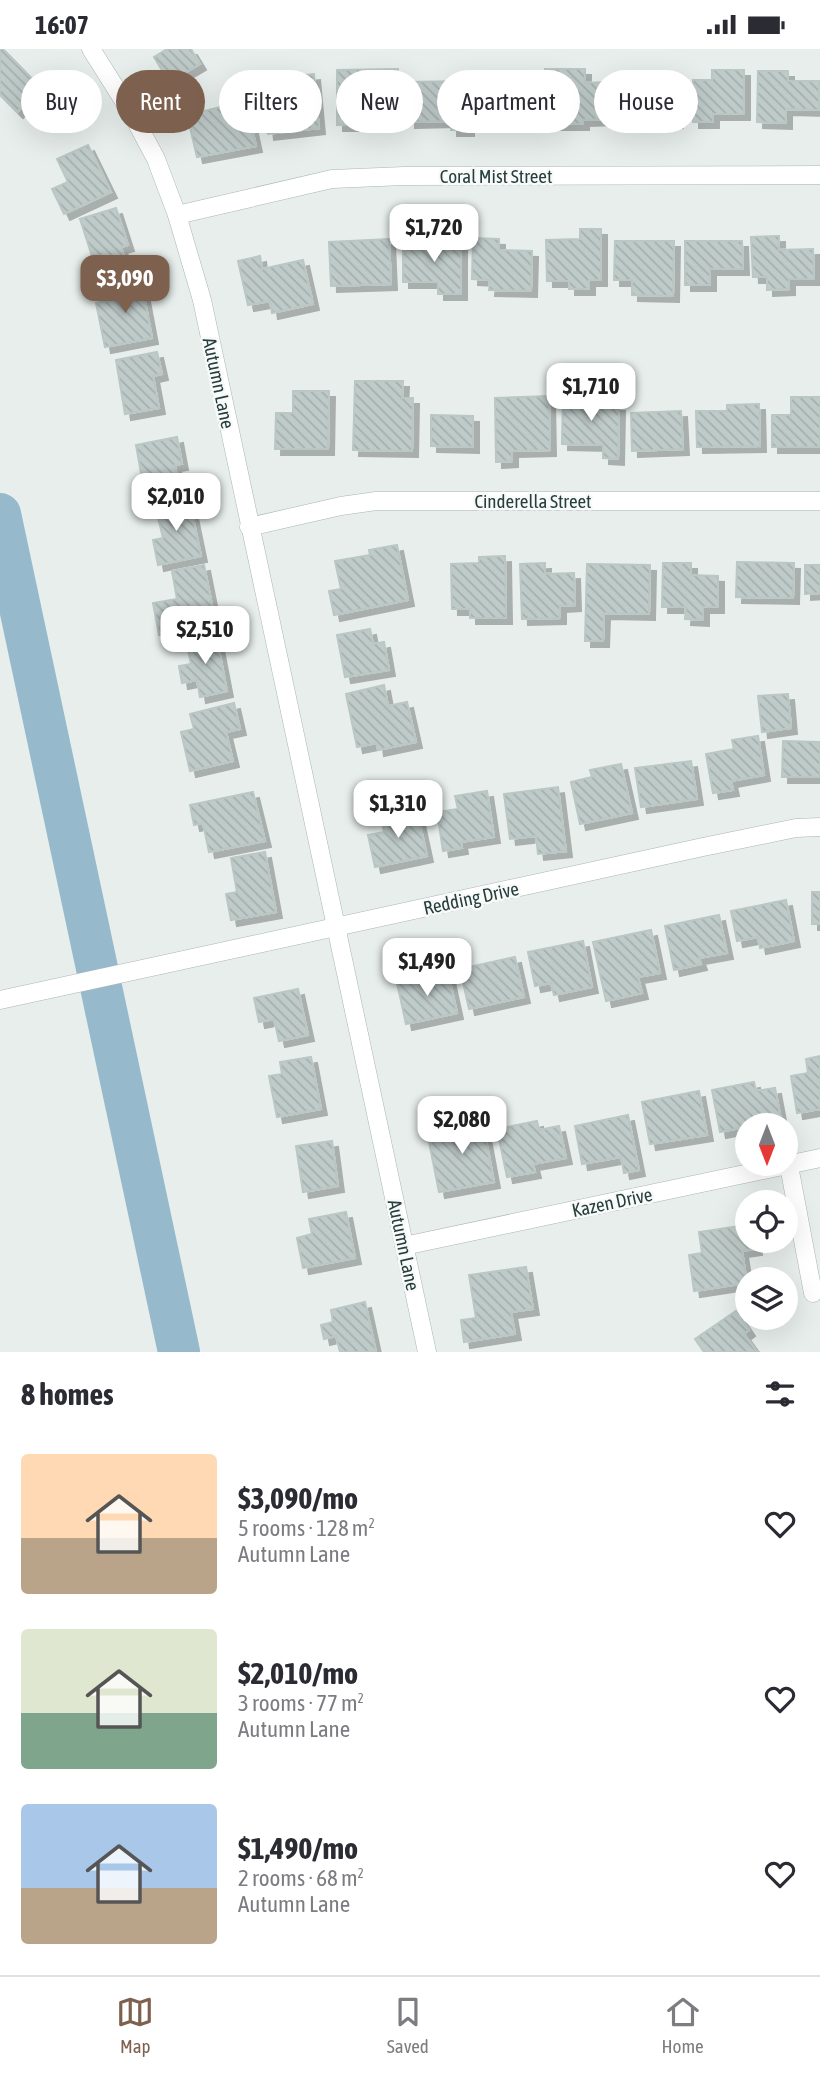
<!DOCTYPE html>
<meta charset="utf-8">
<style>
body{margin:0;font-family:"Asap Condensed",sans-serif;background:#f2f2f3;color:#2b2b33;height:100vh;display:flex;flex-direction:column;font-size:26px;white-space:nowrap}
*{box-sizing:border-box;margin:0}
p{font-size:23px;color:#7c7c81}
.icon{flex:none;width:38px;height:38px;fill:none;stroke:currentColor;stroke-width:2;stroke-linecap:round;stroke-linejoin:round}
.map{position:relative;height:1303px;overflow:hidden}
.details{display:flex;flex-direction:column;background:#fff;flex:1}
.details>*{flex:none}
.hud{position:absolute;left:21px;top:21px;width:779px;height:63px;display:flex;gap:14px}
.needle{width:46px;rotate:180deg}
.controls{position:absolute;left:735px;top:1064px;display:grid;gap:14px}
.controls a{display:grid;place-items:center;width:63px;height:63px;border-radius:50%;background:#fff;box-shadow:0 7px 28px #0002;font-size:35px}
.price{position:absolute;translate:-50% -60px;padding:0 16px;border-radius:14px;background:#fff;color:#222;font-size:23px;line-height:46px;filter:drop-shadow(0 2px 4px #0008)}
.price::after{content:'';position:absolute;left:50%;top:42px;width:21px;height:16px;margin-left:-10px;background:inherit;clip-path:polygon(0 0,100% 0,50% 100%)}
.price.on{background:#7e604e;color:#fff}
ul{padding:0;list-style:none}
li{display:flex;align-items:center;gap:21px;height:175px;padding:0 21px}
li span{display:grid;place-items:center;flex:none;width:196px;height:140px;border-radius:7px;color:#555}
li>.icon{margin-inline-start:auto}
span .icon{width:84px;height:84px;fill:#fffc;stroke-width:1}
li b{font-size:30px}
h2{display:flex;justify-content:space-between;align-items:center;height:84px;padding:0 21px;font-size:30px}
.tag{padding:0 24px;border-radius:32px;background:#fff;box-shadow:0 7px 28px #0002;font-size:24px;line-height:63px}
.tag.on{background:#7e604e;color:#fff}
.status{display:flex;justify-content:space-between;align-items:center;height:49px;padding:0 35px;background:#fff;direction:ltr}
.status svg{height:19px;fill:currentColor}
.menu{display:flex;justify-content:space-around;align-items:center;height:98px;border-top:2px solid #e1e1e2;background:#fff;font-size:19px;color:#7c7c81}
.menu a{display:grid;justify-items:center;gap:4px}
.menu .on{color:#7e604e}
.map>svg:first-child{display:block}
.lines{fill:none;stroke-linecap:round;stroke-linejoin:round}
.river{stroke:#96bacc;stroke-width:42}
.building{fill:url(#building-back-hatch);stroke:#bac7c4;stroke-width:2;filter:url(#shadow)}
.minor-casing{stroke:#aab6b4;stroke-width:19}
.minor{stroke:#fff;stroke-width:18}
.labels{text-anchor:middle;stroke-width:5;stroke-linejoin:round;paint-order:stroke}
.street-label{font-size:19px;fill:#273e3c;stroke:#f7faf9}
</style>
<div class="status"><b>16:07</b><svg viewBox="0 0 49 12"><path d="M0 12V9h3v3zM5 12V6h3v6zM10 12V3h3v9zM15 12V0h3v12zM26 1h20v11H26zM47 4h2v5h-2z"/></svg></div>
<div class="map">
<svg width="820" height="1303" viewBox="0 0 820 1303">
<defs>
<pattern id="building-back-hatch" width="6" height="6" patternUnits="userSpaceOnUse" patternTransform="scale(1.75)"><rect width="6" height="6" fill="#bfcbc9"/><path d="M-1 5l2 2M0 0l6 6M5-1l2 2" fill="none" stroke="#a4afae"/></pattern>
<filter id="shadow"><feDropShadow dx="6" dy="6" stdDeviation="0" flood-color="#0004"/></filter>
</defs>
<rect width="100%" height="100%" fill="#e7eeec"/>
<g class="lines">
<path class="river" d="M0 465 179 1303"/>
</g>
<g class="building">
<path d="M0 0H3L41 39 17 63 0 46Z"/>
<path d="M167 0H191L200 15 169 33 154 8Z"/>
<path d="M398 20 399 64H363V76H337V21Z"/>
<path d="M545 20H585V34L608 33 609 70 583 71V75H546Z"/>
<path d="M712 21H744V65H713V73H693V31H712Z"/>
<path d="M758 22H788V32H819V61L786 60V74L757 73Z"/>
<path d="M314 25 319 79 268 85 264 47 281 45 279 29Z"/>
<path d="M619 27H644V42H677V73L619 74Z"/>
<path d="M478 28H518V41H537V73H478Z"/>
<path d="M467 32 468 81H451V72L409 73 408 33Z"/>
<path d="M246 52 256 97 197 108 187 66Z"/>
<path d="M88 96 111 143 64 165 52 140 68 133 57 110Z"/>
<path d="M116 159 128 196 121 198 127 217 98 226 80 170Z"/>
<path d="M580 180H601V231H589V240H569V232H547L546 191 580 190Z"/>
<path d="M779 187V201L813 200 814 230H789V240L767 241V228H753L751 188Z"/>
<path d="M473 189 499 190V201L532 202 531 242 489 241 490 231 472 230Z"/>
<path d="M389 190 391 235 331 237 329 193Z"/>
<path d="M403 192H461V245H438V233H403Z"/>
<path d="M615 192H674L673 247 632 246V231H614Z"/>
<path d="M685 192H742L743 220H710V236H685Z"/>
<path d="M260 207 262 220 303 211 313 255 272 264 270 252 248 256 238 212Z"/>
<path d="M141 231 152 289 105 298 96 254 112 251 109 237Z"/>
<path d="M157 303 162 325 153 327 159 359 125 365 116 311Z"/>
<path d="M355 332H403L402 349H413L412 402 353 401Z"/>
<path d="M293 342H329L328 400H275L276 364H293Z"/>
<path d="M563 345H604V356H619L618 410 603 409V396L562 395Z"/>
<path d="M549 347 550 401 512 402V412L496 413 495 349Z"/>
<path d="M791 348H820V398H772V366H791Z"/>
<path d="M759 355 760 397 697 398 696 362H727V356Z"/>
<path d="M681 362 683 400 632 402 631 364Z"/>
<path d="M431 366 473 367V398L431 397Z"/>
<path d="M177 388 182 415 175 416 179 439 145 446 136 396Z"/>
<path d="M189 449 201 507 158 516 153 491 163 489 155 456Z"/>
<path d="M397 496 408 551 334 566 329 542 341 540 335 512 370 506 369 501Z"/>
<path d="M505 507 506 569H470V560H452L451 515 479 514V508Z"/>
<path d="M737 513 794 514 793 549 736 548Z"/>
<path d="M545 514V525L574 524 575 556 560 557V569L522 570 520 515Z"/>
<path d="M663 514H691V526L718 527V558H703V571L685 570 686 558H662Z"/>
<path d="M587 515 650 516 649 565 604 564 603 592H585Z"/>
<path d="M204 516 216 576 159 586 153 554 177 550 172 522Z"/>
<path d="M805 516H820V544L805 545Z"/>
<path d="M370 580 373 595 384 593 389 621 345 628 337 586Z"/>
<path d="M216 585 227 642 200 648 197 631 182 634 179 617 191 615 186 591Z"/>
<path d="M384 636 388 657 407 653 416 693 378 701 377 694 357 698 346 645Z"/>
<path d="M788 645 791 679 762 683 758 647Z"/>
<path d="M234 654 240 680 226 683 233 712 190 722 181 683 194 680 190 665Z"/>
<path d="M758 687 764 726 731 732 733 741 713 744 706 705 734 700 732 691Z"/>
<path d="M783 692 820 693V728H782Z"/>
<path d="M691 712 697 750 641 758 635 719Z"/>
<path d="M621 715 632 764 580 775 571 733 592 728 590 721Z"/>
<path d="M558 738 566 802 538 805 536 787 510 790 504 745Z"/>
<path d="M487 742 494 788 461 793 462 799 443 802 437 763 458 760 455 747Z"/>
<path d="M253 743 265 792 209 803 203 774 194 776 190 756Z"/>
<path d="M417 761 427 807 375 818 368 786 384 783 381 769Z"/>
<path d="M265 803 276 863 231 871 226 845 237 843 231 809Z"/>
<rect x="812" y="843" width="8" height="32"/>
<path d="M786 851 794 892 760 899 758 888 737 892 731 862Z"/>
<path d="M719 866 727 904 699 909 701 915 674 921 665 877Z"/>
<path d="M651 881 660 924 638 928 642 944 606 952 593 893Z"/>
<path d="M583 892 592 938 554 946 551 934 535 937 528 903Z"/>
<path d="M515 908 524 948 469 960 460 920Z"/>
<path d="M448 923 457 964 406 975 397 934Z"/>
<path d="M298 940 308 986 279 992 274 970 259 973 254 949Z"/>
<path d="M820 1007V1060L797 1064 791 1027 808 1024 806 1010Z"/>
<path d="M311 1008 321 1060 277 1068 269 1027 282 1025 280 1013Z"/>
<path d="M754 1033 756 1042 775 1039 781 1071 720 1083 712 1041Z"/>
<path d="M699 1042 707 1086 650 1095 642 1053Z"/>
<path d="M628 1066 639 1121 624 1124 621 1108 582 1115 575 1077Z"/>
<path d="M482 1069 494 1133 439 1143 429 1093 440 1091 437 1078Z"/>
<path d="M537 1072 539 1081 559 1077 566 1109 533 1115 535 1123 507 1128 497 1080Z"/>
<path d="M332 1092 338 1137 303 1143 296 1097Z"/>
<path d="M346 1163 355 1209 303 1219 297 1189 312 1185 309 1170Z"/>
<path d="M747 1176V1192H755L756 1200 742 1202 747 1234 694 1242 689 1206 702 1204 699 1183Z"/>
<path d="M526 1218 533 1260 511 1263 515 1285 464 1293 461 1271 476 1269 469 1226Z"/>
<path d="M365 1253 376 1303H340L336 1287 324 1290 321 1276 333 1273 331 1261Z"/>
<path d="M736 1262 749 1281 744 1285 757 1303H704L695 1290Z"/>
</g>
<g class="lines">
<g class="minor-casing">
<g id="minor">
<path d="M91 0 132 65 156 110 177 166 202 251 427 1303"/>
<path d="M177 166 332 130 404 127 820 126"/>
<path d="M249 478 341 457 376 452H820"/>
<path d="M0 951 703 798 796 779 820 778"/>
<path d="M789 1117 813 1244"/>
<path d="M404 1197 820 1109"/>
</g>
</g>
<use href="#minor" class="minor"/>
</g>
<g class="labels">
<g class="street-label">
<text x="496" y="134">Coral Mist Street</text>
<text transform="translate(219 334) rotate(78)" y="7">Autumn Lane</text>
<text x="533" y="459">Cinderella Street</text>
<text transform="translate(471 849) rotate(-12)" y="7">Redding Drive</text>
<text transform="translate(612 1153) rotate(-12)" y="7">Kazen Drive</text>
<text transform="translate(404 1196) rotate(78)" y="7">Autumn Lane</text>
</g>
</g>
</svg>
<div class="controls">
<a><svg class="needle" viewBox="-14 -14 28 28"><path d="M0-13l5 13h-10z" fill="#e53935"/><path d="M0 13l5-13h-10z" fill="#7c7c81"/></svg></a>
<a><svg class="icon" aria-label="locate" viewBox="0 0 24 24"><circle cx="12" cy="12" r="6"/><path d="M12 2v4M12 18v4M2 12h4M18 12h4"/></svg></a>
<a><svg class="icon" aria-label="layers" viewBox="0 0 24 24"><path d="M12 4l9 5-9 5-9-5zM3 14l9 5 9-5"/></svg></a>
</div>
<b class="price" style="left:434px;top:215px">$1,720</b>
<b class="price on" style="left:125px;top:266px">$3,090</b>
<b class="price" style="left:591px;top:374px">$1,710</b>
<b class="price" style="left:176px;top:484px">$2,010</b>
<b class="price" style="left:205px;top:617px">$2,510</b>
<b class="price" style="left:398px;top:791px">$1,310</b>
<b class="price" style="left:427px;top:949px">$1,490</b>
<b class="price" style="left:462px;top:1107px">$2,080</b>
<div class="hud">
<a class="tag">Buy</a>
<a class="tag on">Rent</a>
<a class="tag">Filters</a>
<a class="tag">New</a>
<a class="tag">Apartment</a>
<a class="tag">House</a>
</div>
</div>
<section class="details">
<h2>8 homes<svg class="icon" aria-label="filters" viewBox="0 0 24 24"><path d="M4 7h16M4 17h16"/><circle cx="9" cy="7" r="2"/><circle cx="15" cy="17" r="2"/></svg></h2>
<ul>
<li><span style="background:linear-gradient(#ffd9b3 60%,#b9a48a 0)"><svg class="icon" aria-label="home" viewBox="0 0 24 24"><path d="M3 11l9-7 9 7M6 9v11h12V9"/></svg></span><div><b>$3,090/mo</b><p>5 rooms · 128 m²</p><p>Autumn Lane</p></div><svg class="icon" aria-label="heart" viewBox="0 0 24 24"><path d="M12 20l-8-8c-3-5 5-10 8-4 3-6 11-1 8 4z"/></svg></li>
<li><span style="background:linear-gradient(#dfe7d0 60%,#7fa58c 0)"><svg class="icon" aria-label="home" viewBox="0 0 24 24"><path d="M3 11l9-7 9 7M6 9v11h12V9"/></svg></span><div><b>$2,010/mo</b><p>3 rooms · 77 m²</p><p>Autumn Lane</p></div><svg class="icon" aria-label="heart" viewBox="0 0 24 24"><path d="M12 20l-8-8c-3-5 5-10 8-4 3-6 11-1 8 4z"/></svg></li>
<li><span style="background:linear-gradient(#a9c7e8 60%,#b9a48a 0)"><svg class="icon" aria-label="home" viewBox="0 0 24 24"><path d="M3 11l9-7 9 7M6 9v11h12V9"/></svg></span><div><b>$1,490/mo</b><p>2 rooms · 68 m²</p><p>Autumn Lane</p></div><svg class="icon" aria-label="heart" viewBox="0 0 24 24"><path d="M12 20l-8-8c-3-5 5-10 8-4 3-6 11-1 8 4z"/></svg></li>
</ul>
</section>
<nav class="menu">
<a class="on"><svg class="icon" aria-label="map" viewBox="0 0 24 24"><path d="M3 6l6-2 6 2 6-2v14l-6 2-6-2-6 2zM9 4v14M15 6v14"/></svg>Map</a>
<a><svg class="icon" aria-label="saved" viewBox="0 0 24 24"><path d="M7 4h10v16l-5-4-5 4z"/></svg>Saved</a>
<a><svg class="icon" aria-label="home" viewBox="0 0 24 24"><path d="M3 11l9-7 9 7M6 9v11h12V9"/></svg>Home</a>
</nav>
